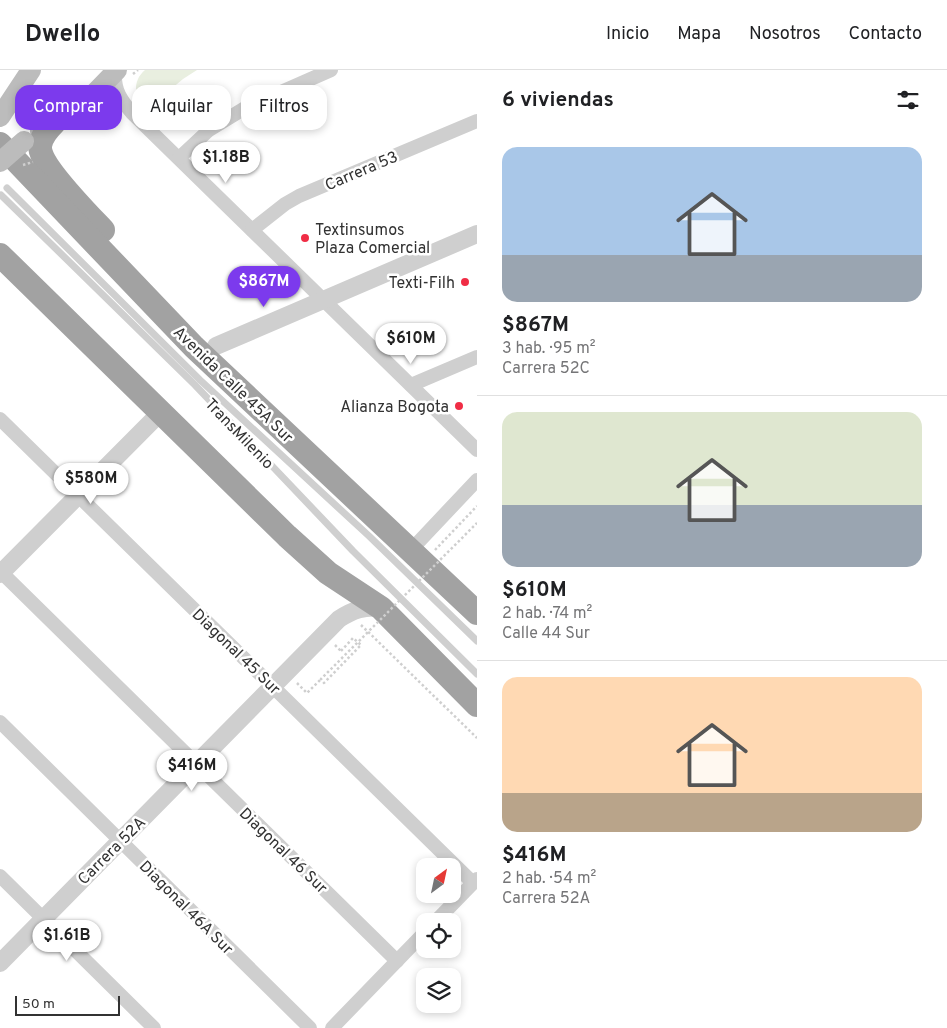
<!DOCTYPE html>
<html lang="es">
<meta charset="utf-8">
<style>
body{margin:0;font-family:Overpass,sans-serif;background:#f2f2f2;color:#202124;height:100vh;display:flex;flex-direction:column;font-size:19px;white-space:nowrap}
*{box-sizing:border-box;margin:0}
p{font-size:16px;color:#757577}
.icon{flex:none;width:28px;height:28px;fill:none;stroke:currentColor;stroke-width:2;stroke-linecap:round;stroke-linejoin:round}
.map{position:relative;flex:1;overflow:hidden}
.sheet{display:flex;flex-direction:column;background:#fff;width:470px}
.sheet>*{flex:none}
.guide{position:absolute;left:15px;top:15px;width:386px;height:45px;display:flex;gap:10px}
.needle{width:32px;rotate:33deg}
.tools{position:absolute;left:416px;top:788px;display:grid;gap:10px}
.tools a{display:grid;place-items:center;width:45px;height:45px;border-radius:10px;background:#fff;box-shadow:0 2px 8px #0003;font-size:25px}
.scale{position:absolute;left:15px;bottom:12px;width:105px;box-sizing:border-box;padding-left:5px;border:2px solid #323232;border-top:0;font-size:14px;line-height:18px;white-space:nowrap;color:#323232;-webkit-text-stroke:4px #fff;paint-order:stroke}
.price{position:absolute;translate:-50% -42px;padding:0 11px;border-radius:18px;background:#fff;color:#222;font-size:16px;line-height:32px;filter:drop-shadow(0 1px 2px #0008)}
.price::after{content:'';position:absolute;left:50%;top:30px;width:15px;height:11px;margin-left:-8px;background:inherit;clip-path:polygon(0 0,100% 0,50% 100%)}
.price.current{background:#7c3aed;color:#fff}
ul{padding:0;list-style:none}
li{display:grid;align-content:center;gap:10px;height:265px;padding:0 25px}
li+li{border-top:1px solid #e0e0e0}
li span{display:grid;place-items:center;height:155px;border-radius:15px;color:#555}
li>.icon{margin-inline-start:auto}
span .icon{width:90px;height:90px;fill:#fffc;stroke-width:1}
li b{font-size:21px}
h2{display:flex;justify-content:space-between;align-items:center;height:60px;padding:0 25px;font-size:21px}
.tag{padding:0 18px;border-radius:15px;background:#fff;box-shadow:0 2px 8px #0003;font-size:18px;line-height:45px}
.tag.current{background:#7c3aed;color:#fff}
header{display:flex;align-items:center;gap:30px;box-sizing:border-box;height:70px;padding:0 25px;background:#fff;border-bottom:1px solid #e0e0e0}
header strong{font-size:24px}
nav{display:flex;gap:28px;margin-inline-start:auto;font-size:18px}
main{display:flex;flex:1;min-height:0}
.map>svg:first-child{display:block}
.green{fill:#e9efe0}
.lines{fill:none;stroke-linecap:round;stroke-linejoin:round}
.path{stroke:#cfcfcf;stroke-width:2.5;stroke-dasharray:2.5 2.5;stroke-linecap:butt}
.service{stroke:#cfcfcf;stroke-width:7}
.minor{stroke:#cfcfcf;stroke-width:14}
.tertiary{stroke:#cfcfcf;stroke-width:18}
.secondary{stroke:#bcbcbc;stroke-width:20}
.trunk{stroke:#a2a2a2;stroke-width:24}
.path-bridge{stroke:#cfcfcf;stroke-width:2.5;stroke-dasharray:2.5 2.5;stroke-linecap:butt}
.secondary-bridge{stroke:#bcbcbc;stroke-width:20}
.poi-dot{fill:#f02d45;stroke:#fff;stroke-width:2}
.labels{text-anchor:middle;stroke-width:5;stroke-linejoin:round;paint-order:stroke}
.street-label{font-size:16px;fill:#323232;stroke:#fff}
.poi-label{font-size:16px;fill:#323232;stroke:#fff;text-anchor:end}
</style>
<header>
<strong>Dwello</strong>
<nav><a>Inicio</a><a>Mapa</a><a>Nosotros</a><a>Contacto</a></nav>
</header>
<main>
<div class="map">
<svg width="477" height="958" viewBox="0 0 477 958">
<rect width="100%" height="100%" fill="#fff"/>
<path class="green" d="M145 0H197L183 9 146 40C135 28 131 12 145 0Z"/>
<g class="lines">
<g class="path">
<path d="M133 4 138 0"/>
<path d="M435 480 477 436"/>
<path d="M361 555 477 668"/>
<path d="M335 575 341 581"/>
<path d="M297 613 307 623 321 609"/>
</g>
<g class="service">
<path d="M7 118 200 310 369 466 477 571"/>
<path d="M1 125 195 315 353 481 477 604"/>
</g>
<g class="minor">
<path d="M115 3C114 20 121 30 132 43L477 380"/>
<path d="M179 88 209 60 245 38 331 0"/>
<path d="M252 160 285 134 299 126 477 51"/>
<path d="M411 315 477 287"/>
<path d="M0 349 473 813"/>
<path d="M411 480 477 410"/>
<path d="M0 501 397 891"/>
<path d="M0 652 310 958"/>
<path d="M0 806 154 958"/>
<path d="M436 851 477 809"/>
<path d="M332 958 425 862"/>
</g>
<g class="tertiary">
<path d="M216 276 477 164"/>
<path d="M0 504 160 343"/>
<path d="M0 893 339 549C353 540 364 536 381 538"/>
</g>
<g class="secondary">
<path d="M0 47 31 0"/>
<path d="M40 61 67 45 87 31 117 0"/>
</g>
<g class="trunk">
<path d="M54 53C48 59 41 67 40 76 39 95 89 145 103 160"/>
<path d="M0 74 194 277 477 543"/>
<path d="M0 185 287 466 328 503 381 538 477 635"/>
</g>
<g class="path-bridge">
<path d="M23 95 33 92"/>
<path d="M341 581 353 568 361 575 324 613 321 609 477 453"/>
</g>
<path class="secondary-bridge" d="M0 92 24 71"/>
</g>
<g class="poi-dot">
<circle cx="305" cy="168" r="5"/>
<circle cx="465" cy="212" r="5"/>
<circle cx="459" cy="336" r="5"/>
</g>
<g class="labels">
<g class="street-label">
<text transform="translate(361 100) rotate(-23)" y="6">Carrera 53</text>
<text transform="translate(234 314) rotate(44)" y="6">Avenida Calle 45A Sur</text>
<text transform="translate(240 363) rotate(46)" y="6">TransMilenio</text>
<text transform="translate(237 581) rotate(44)" y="6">Diagonal 45 Sur</text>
<text transform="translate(111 780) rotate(-45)" y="6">Carrera 52A</text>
<text transform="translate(284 780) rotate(44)" y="6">Diagonal 46 Sur</text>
<text transform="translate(187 837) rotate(45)" y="6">Diagonal 46A Sur</text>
</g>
<g class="poi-label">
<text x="315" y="165" text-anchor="start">Textinsumos<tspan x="315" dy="18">Plaza Comercial</tspan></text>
<text x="455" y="218">Texti-Filh</text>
<text x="449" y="342">Alianza Bogota</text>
</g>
</g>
</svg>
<div class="tools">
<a><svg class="needle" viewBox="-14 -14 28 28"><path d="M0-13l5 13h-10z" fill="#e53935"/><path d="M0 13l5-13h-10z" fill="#757577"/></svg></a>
<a><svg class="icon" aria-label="locate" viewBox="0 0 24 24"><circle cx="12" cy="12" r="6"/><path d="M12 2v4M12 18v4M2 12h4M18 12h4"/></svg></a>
<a><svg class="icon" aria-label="layers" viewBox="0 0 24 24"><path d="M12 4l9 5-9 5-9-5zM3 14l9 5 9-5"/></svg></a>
</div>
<div class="scale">50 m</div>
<b class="price" style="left:226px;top:114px">$1.18B</b>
<b class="price current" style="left:264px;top:238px">$867M</b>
<b class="price" style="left:411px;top:295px">$610M</b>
<b class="price" style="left:91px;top:435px">$580M</b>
<b class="price" style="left:192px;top:722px">$416M</b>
<b class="price" style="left:67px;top:892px">$1.61B</b>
<div class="guide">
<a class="tag current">Comprar</a>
<a class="tag">Alquilar</a>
<a class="tag">Filtros</a>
</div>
</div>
<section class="sheet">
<h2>6 viviendas<svg class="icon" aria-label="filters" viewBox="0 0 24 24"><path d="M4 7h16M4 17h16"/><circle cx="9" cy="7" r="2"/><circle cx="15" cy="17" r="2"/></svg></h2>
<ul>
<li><span style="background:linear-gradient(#a9c7e8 70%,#9aa5b1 0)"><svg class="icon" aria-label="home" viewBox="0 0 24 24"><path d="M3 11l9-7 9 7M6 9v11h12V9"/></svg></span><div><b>$867M</b><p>3 hab. · 95 m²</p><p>Carrera 52C</p></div></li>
<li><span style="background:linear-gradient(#dfe7d0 60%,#9aa5b1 0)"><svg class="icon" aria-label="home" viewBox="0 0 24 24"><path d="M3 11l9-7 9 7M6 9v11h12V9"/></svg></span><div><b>$610M</b><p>2 hab. · 74 m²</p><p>Calle 44 Sur</p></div></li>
<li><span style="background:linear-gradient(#ffd9b3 75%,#b9a48a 0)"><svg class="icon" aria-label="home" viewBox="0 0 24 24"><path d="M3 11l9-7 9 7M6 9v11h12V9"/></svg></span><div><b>$416M</b><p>2 hab. · 54 m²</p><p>Carrera 52A</p></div></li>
</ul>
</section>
</main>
